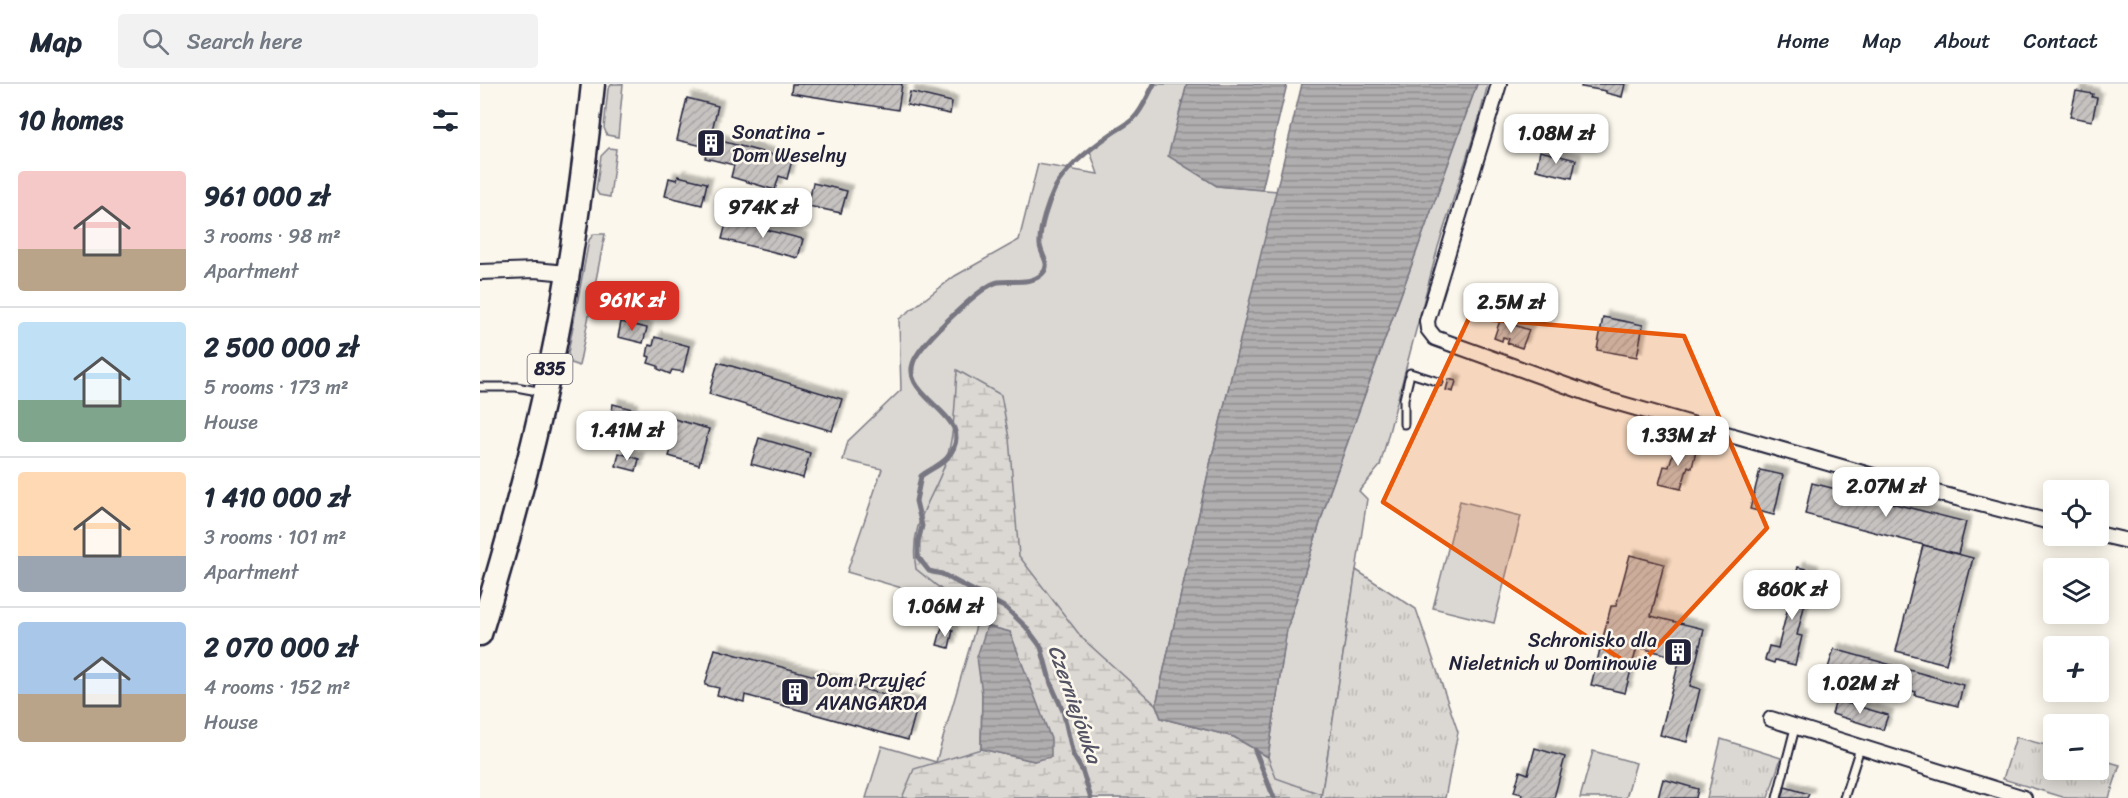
<!DOCTYPE html>
<meta charset="utf-8">
<style>
body{margin:0;font-family:Sriracha,sans-serif;background:#f2f2f3;color:#1f2937;height:100vh;display:flex;flex-direction:column;font-size:22px;white-space:nowrap}
*{box-sizing:border-box;margin:0}
p{font-size:20px;color:#747a83}
.icon{flex:none;width:33px;height:33px;fill:none;stroke:currentColor;stroke-width:2;stroke-linecap:round;stroke-linejoin:round}
.map{position:relative;flex:1;overflow:hidden}
.drawer{display:flex;flex-direction:column;background:#fff;width:480px}
.drawer>*{flex:none}
.tools{position:absolute;left:1563px;top:396px;display:grid;gap:12px}
.tools a{display:grid;place-items:center;width:66px;height:66px;border-radius:6px;background:#fff;box-shadow:0 3px 15px #0003;font-size:30px}
.price{position:absolute;translate:-50% -51px;padding:0 14px;border-radius:12px;background:#fff;color:#222;font-size:20px;line-height:39px;filter:drop-shadow(0 2px 3px #0008)}
.price::after{content:'';position:absolute;left:50%;top:36px;width:18px;height:14px;margin-left:-9px;background:inherit;clip-path:polygon(0 0,100% 0,50% 100%)}
.price.active{background:#d93025;color:#fff}
ul{padding:0;list-style:none}
li{display:flex;align-items:center;gap:18px;height:150px;padding:0 18px}
li+li{border-top:2px solid #e0e1e3}
li span{display:grid;place-items:center;flex:none;width:168px;height:120px;border-radius:6px;color:#555}
li>.icon{margin-inline-start:auto}
span .icon{width:72px;height:72px;fill:#fffc;stroke-width:1}
li b{font-size:26px}
h2{display:flex;justify-content:space-between;align-items:center;height:72px;padding:0 18px;font-size:26px}
header{display:flex;align-items:center;gap:36px;box-sizing:border-box;height:84px;padding:0 30px;background:#fff;border-bottom:2px solid #e0e1e3}
header strong{font-size:28px}
nav{display:flex;gap:33px;margin-inline-start:auto;font-size:21px}
.search{width:420px;height:54px;background:#f2f2f3;display:flex;align-items:center;gap:15px;box-sizing:border-box;padding:0 21px;border-radius:6px;color:#747a83;font-size:22px}
main{display:flex;flex:1;min-height:0}
.map>svg:first-child{display:block}
.grass{fill:#dbd8d3;stroke:#7e7d87;stroke-width:1.5;fill-rule:evenodd}
.wetland{fill:url(#wetland-marsh);stroke:#7e7d87;stroke-width:1.5}
.park{fill:url(#park-tufts);stroke:#7e7d87;stroke-width:1.5}
.water{fill:url(#water-rules);stroke:#787681;stroke-width:1.5}
.lines{fill:none;stroke-linecap:round;stroke-linejoin:round}
.stream{stroke:#787681;stroke-width:5}
.building{fill:url(#building-hatch);stroke:#22223b;stroke-width:1.5;filter:url(#shadow)}
.lane-casing{stroke:#22223b;stroke-width:11}
.street-casing{stroke:#22223b;stroke-width:18}
.primary-casing{stroke:#22223b;stroke-width:27}
.lane{stroke:#fbf7ec;stroke-width:7}
.street{stroke:#fbf7ec;stroke-width:14}
.primary{stroke:#fbf7ec;stroke-width:22}
.marked{fill:#e8590c;fill-opacity:0.2;stroke:#e8590c;stroke-width:4.5;stroke-linejoin:round}
.labels{text-anchor:middle;stroke-width:5;stroke-linejoin:round;paint-order:stroke}
.shield{fill:#fbf7ec;stroke:#636270;stroke-width:1.5}
.shield-label{font-size:18px;font-weight:bold;fill:#22223b}
.poi-label{font-size:20px;fill:#22223b;stroke:#fbf7ec;text-anchor:start}
.water-label{font-size:21px;font-style:italic;fill:#545364;stroke:#fbf7ec}
</style>
<header>
<strong>Map</strong>
<div class="search"><svg class="icon" aria-label="search" viewBox="0 0 24 24"><circle cx="10" cy="10" r="6"/><path d="M15 15l6 6"/></svg>Search here</div>
<nav><a>Home</a><a>Map</a><a>About</a><a>Contact</a></nav>
</header>
<main>
<section class="drawer">
<h2>10 homes<svg class="icon" aria-label="filters" viewBox="0 0 24 24"><path d="M4 7h16M4 17h16"/><circle cx="9" cy="7" r="2"/><circle cx="15" cy="17" r="2"/></svg></h2>
<ul>
<li><span style="background:linear-gradient(#f6c9c9 65%,#b9a48a 0)"><svg class="icon" aria-label="home" viewBox="0 0 24 24"><path d="M3 11l9-7 9 7M6 9v11h12V9"/></svg></span><div><b>961 000 zł</b><p>3 rooms · 98 m²</p><p>Apartment</p></div></li>
<li><span style="background:linear-gradient(#bfe0f5 65%,#7fa58c 0)"><svg class="icon" aria-label="home" viewBox="0 0 24 24"><path d="M3 11l9-7 9 7M6 9v11h12V9"/></svg></span><div><b>2 500 000 zł</b><p>5 rooms · 173 m²</p><p>House</p></div></li>
<li><span style="background:linear-gradient(#ffd9b3 70%,#9aa5b1 0)"><svg class="icon" aria-label="home" viewBox="0 0 24 24"><path d="M3 11l9-7 9 7M6 9v11h12V9"/></svg></span><div><b>1 410 000 zł</b><p>3 rooms · 101 m²</p><p>Apartment</p></div></li>
<li><span style="background:linear-gradient(#a9c7e8 60%,#b9a48a 0)"><svg class="icon" aria-label="home" viewBox="0 0 24 24"><path d="M3 11l9-7 9 7M6 9v11h12V9"/></svg></span><div><b>2 070 000 zł</b><p>4 rooms · 152 m²</p><p>House</p></div></li>
</ul>
</section>
<div class="map">
<svg width="1648" height="714" viewBox="0 0 1648 714">
<defs>
<pattern id="wetland-marsh" width="20" height="14" patternUnits="userSpaceOnUse" patternTransform="scale(1.5)"><rect width="20" height="14" fill="#dbd8d3"/><path d="M1 5h8M5 5V1M11 12h8M15 12V8" fill="none" stroke="#bcb9b6"/></pattern>
<pattern id="park-tufts" width="24" height="20" patternUnits="userSpaceOnUse" patternTransform="scale(1.5)"><rect width="24" height="20" fill="#dbd8d3"/><path d="M3 7l-1-3M5 7V3M7 7l1-3M15 17l-1-3M17 17v-4M19 17l1-3" fill="none" stroke="#bcb9b6"/></pattern>
<pattern id="water-rules" width="6" height="5" patternUnits="userSpaceOnUse" patternTransform="scale(1.5)"><rect width="6" height="5" fill="#b1aeb0"/><path d="M0 2.5h6" fill="none" stroke="#908d90"/></pattern>
<pattern id="building-hatch" width="6" height="6" patternUnits="userSpaceOnUse" patternTransform="scale(1.5)"><rect width="6" height="6" fill="#c6c2c0"/><path d="M-1 1l2-2M0 6l6-6M5 7l2-2" fill="none" stroke="#aaa6a6"/></pattern>
<filter id="shadow"><feDropShadow dx="5.5" dy="-5.5" stdDeviation="1.5" flood-color="#0004"/></filter>
</defs>
<rect width="100%" height="100%" fill="#fbf7ec"/>
<filter id="ink" filterUnits="userSpaceOnUse"><feTurbulence type="fractalNoise" baseFrequency=".0167" numOctaves="2"/><feDisplacementMap in="SourceGraphic" scale="12" xChannelSelector="R" yChannelSelector="G"/><feConvolveMatrix kernelMatrix="1 2 1 2 8 2 1 2 1" color-interpolation-filters="sRGB"/></filter>
<g filter="url(#ink)">
<g class="grass">
<path d="M132 0H143L138 53 127 51 124 44 128 5Z"/>
<path d="M674 0H707L689 72 737 102 797 107 732 372 676 621 754 653 788 673 807 545 850 407 997 0H1008L998 38 958 163 900 382 879 407 887 415 841 714H386L402 662 456 678 498 535 480 521 367 488 402 385 363 376 368 357 421 306 419 235 475 192 539 156 558 80 618 90 610 67 632 49 655 35ZM502 610 554 677 501 665Z"/>
<path d="M129 64 136 65 130 113 119 111 116 106 121 72Z"/>
<path d="M114 150H125L99 282 91 279 88 269 109 156Z"/>
<path d="M980 417 1041 432 1014 539 953 524Z"/>
<path d="M1113 667 1156 679 1146 714H1100Z"/>
</g>
<path class="wetland" d="M477 286 521 311 529 354 539 472 602 554 676 621 681 634 754 653 788 673 796 694 841 710V714H422L434 685 501 665 554 677 530 548 507 542 436 485C428 438 453 417 466 377 475 348 475 315 477 286Z"/>
<g class="park">
<path d="M876 486 936 525 978 648 965 714H841Z"/>
<path d="M1536 653 1573 663 1574 686H1618L1619 675 1640 681 1629 714H1586L1523 695Z"/>
<path d="M1241 655 1301 674 1288 714H1227Z"/>
</g>
<g class="water">
<path d="M707 0H807L782 106 737 102 688 72Z"/>
<path d="M822 0H997L850 407 807 545 788 673 754 653 681 634 676 621 732 372Z"/>
<path d="M507 542 530 548 571 655V673L554 677 501 665 502 610 497 573Z"/>
</g>
<g class="lines">
<g class="stream">
<path d="M775 666 794 714"/>
<path d="M611 714 602 686 593 671 583 627 571 600 561 563 546 543 526 524 462 490 449 487 438 473V458L442 442 436 417 441 392C449 386 461 381 467 374 505 330 409 314 437 271 447 255 501 201 518 198 531 196 551 201 562 190 572 180 561 172 560 161 559 144 568 119 575 104 586 83 615 61 634 48 640 44 648 40 653 35 662 27 668 11 674 0"/>
</g>
</g>
<g class="building">
<path d="M312 0H422L418 26 311 9Z"/>
<path d="M1102 0H1145L1142 13 1126 9V7L1101 3Z"/>
<path d="M1596 7 1613 10 1612 13 1617 14 1612 37 1590 33Z"/>
<path d="M430 8 472 18 470 30 427 21Z"/>
<path d="M207 14 238 22 230 54 312 76 307 95 299 92 295 106 251 93 254 81 225 74 227 63 197 56Z"/>
<path d="M1060 67 1096 76 1092 94 1056 86Z"/>
<path d="M198 92 227 99 222 121 185 112 189 94 197 96Z"/>
<path d="M333 99 367 107 361 129 328 122Z"/>
<path d="M247 136 323 155 318 174 242 155Z"/>
<path d="M995 207 1009 211 1007 217 1014 219 1010 236 989 230Z"/>
<path d="M1123 233 1163 241 1157 273 1117 266Z"/>
<path d="M1020 236 1034 239V241L1049 246 1042 264 1027 259 1029 255 1023 253 1022 257 1014 254Z"/>
<path d="M141 238 167 244 163 259 138 253Z"/>
<path d="M175 253 209 262 203 288 192 286 190 290 178 285V282L168 279 170 273 167 272 169 261 173 262Z"/>
<path d="M238 278 362 315 352 347 229 310Z"/>
<path d="M969 295 976 297 973 308 966 306Z"/>
<path d="M133 320 152 325 147 349 130 343Z"/>
<path d="M184 332 229 345 219 381 189 372 195 353 180 349Z"/>
<path d="M279 354 330 369 323 394 271 380Z"/>
<path d="M1195 361 1216 366 1212 384 1208 382 1201 405 1179 400 1184 382 1189 383Z"/>
<path d="M139 369 159 375 156 387 136 382Z"/>
<path d="M1280 386 1303 391 1294 431 1270 425Z"/>
<path d="M1332 399 1486 438 1478 470 1325 430Z"/>
<path d="M1443 461 1493 474 1466 580 1416 567Z"/>
<path d="M1150 471 1184 480 1171 532 1224 545 1210 602 1220 605 1207 658 1180 651 1200 574 1157 563 1145 609 1111 601 1131 522H1136Z"/>
<path d="M1318 483 1333 487 1317 551 1322 552 1315 581 1295 576 1294 579 1285 576 1289 562 1298 564Z"/>
<path d="M462 543 473 546 469 564 457 561Z"/>
<path d="M235 565 438 620 428 656 265 611 264 618 237 611 239 604 225 601Z"/>
<path d="M1354 565 1483 601 1478 622 1435 611 1436 608 1348 584Z"/>
<path d="M1356 616 1408 631 1403 646 1352 630Z"/>
<path d="M1055 664 1085 673 1074 714H1041L1042 710 1034 708 1040 687 1048 690Z"/>
<path d="M1183 695 1218 705 1216 714H1178Z"/>
<path d="M1305 703 1329 710 1327 714H1302Z"/>
</g>
<g class="lines">
<g class="lane-casing">
<g id="lane">
<path d="M930 289 959 298"/>
<path d="M0 303H36L63 308"/>
<path d="M924 340V315L929 294"/>
<path d="M1297 714 1315 644"/>
<path d="M1364 714 1380 664"/>
</g>
</g>
<g class="street-casing">
<g id="street">
<path d="M1019 0 947 237 948 245 955 254 1121 314 1414 398 1574 439"/>
<path d="M0 188 55 186 87 189"/>
<path d="M1618 450 1648 457"/>
<path d="M1291 635 1544 714"/>
</g>
</g>
<g class="primary-casing">
<path id="primary" d="M0 550C27 462 51 374 70 285 90 191 103 95 113 0"/>
</g>
<use href="#lane" class="lane"/>
<use href="#street" class="street"/>
<use href="#primary" class="primary"/>
</g>
</g>
<path class="marked" d="M989 234 1204 252 1287 444 1156 585 903 418Z"/>
<defs>
<g id="building-square" transform="scale(1.5)"><rect x="-9" y="-9" width="18" height="18" rx="4" fill="#22223b" stroke="#fbf7ec"/><path d="M-4-6H4V6H1V3H-1V6H-4ZM-2.5-4.3h1.7v1.8h-1.7ZM.8-4.3h1.7v1.8H.8ZM-2.5-1h1.7V.8h-1.7ZM.8-1h1.7V.8H.8Z" fill="#fff"/></g>
</defs>
<g fill-rule="evenodd">
<use href="#building-square" x="231" y="59"/>
<use href="#building-square" x="1198" y="568"/>
<use href="#building-square" x="315" y="608"/>
</g>
<g class="labels">
<rect class="shield" x="47.5" y="270" width="45" height="30" rx="4.5"/>
<g class="shield-label">
<text x="70" y="291">835</text>
</g>
<g class="poi-label">
<text x="252" y="55">Sonatina -<tspan x="252" dy="23">Dom Weselny</tspan></text>
<text x="1177" y="563" text-anchor="end">Schronisko dla<tspan x="1177" dy="23">Nieletnich w Dominowie</tspan></text>
<text x="336" y="603">Dom Przyjęć<tspan x="336" dy="23">AVANGARDA</tspan></text>
</g>
<g class="water-label">
<text transform="translate(595 620) rotate(71)" y="7">Czerniejówka</text>
</g>
</g>
</svg>
<div class="tools">
<a><svg class="icon" aria-label="locate" viewBox="0 0 24 24"><circle cx="12" cy="12" r="6"/><path d="M12 2v4M12 18v4M2 12h4M18 12h4"/></svg></a>
<a><svg class="icon" aria-label="layers" viewBox="0 0 24 24"><path d="M12 4l9 5-9 5-9-5zM3 14l9 5 9-5"/></svg></a>
<a>+</a>
<a>−</a>
</div>
<b class="price" style="left:1076px;top:81px">1.08M zł</b>
<b class="price" style="left:283px;top:155px">974K zł</b>
<b class="price active" style="left:152px;top:248px">961K zł</b>
<b class="price" style="left:1031px;top:250px">2.5M zł</b>
<b class="price" style="left:147px;top:378px">1.41M zł</b>
<b class="price" style="left:1198px;top:383px">1.33M zł</b>
<b class="price" style="left:1406px;top:434px">2.07M zł</b>
<b class="price" style="left:1312px;top:537px">860K zł</b>
<b class="price" style="left:465px;top:554px">1.06M zł</b>
<b class="price" style="left:1380px;top:631px">1.02M zł</b>
</div>
</main>
